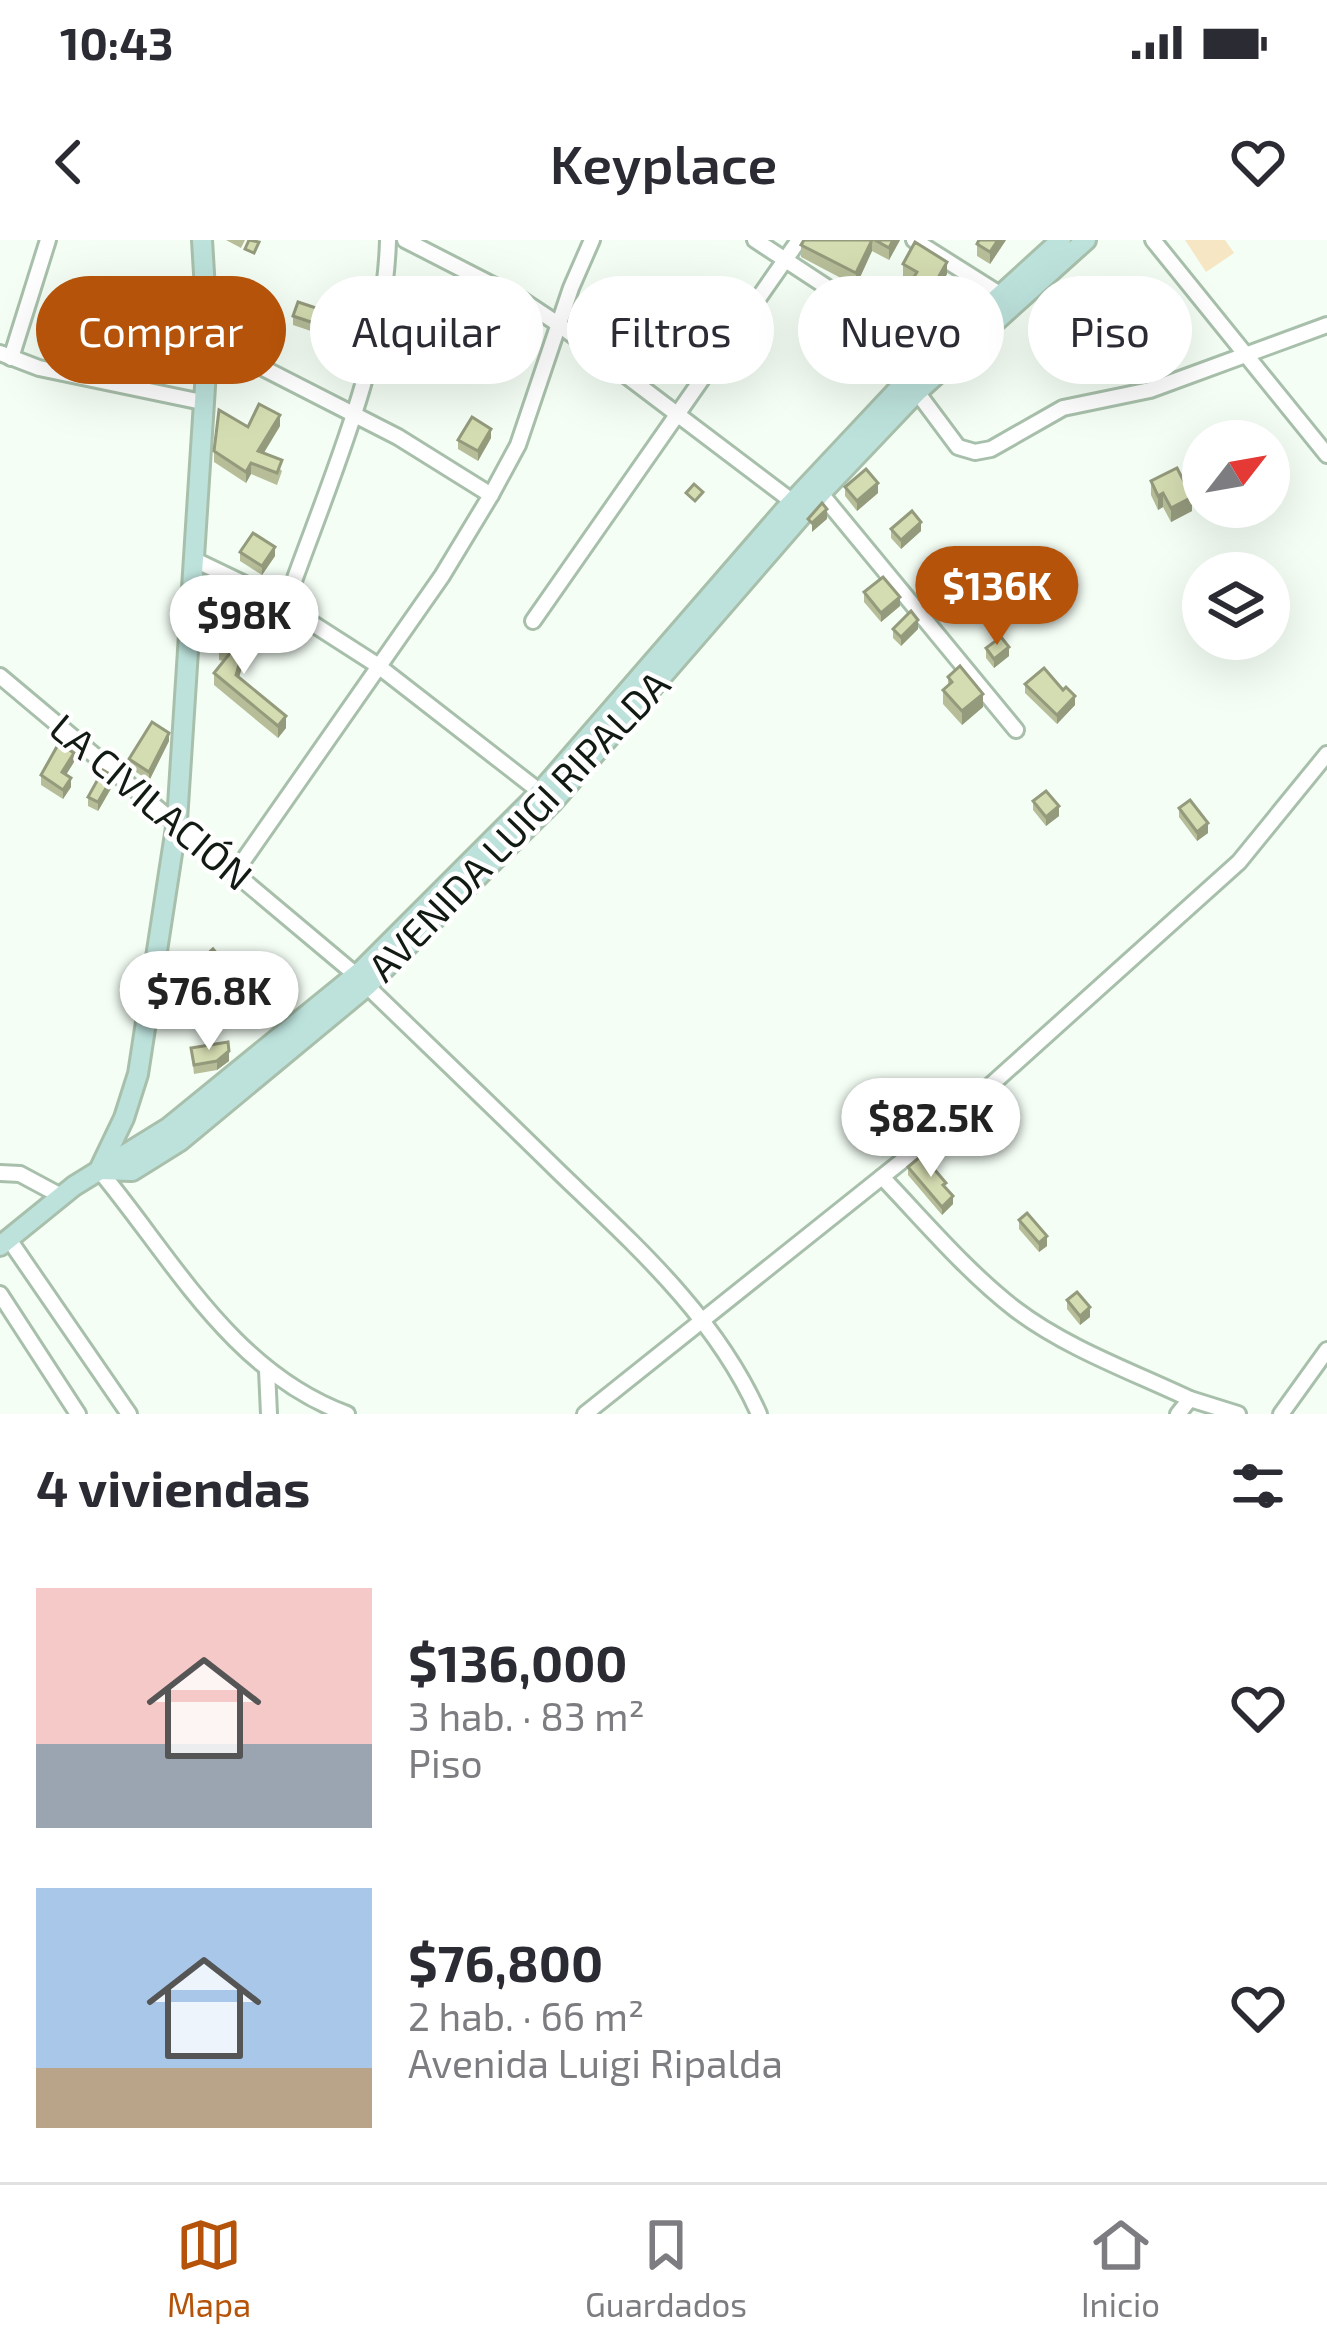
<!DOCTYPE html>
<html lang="es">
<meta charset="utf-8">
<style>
body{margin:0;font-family:"Exo 2",sans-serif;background:#f2f2f3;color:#2b2b33;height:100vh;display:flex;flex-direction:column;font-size:45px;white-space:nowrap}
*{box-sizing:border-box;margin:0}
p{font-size:39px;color:#7c7c81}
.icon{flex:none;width:66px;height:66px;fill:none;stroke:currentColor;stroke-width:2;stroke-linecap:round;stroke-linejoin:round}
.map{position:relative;height:1174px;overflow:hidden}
.panel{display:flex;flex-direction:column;background:#fff;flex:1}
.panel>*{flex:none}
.banner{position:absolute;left:36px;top:36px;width:1257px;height:108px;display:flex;gap:24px}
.needle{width:78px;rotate:59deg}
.tools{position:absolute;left:1182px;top:180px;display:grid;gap:24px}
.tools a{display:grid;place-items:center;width:108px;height:108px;border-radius:50%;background:#fff;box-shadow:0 12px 48px #0002;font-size:60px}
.price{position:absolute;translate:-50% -102px;padding:0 27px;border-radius:42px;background:#fff;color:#222;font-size:39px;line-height:78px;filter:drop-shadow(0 3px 6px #0008)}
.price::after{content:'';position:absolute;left:50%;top:72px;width:36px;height:27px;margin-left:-18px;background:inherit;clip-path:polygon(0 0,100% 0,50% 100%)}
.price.on{background:#b45309;color:#fff}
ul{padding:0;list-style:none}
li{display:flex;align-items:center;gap:36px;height:300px;padding:0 36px}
li span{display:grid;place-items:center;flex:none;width:336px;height:240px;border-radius:0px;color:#555}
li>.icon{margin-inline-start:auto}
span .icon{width:144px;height:144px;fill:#fffc;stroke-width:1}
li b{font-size:51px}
h2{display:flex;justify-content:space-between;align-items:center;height:144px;padding:0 36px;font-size:51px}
.tag{padding:0 42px;border-radius:54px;background:#fff;box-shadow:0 12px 48px #0002;font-size:42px;line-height:108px}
.tag.on{background:#b45309;color:#fff}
.status{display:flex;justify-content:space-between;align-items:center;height:84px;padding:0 60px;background:#fff;direction:ltr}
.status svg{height:33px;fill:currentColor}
header{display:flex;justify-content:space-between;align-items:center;height:156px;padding:0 36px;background:#fff;font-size:54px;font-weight:600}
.tabs{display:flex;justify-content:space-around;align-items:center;height:168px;border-top:3px solid #e1e1e2;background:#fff;font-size:33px;color:#7c7c81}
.tabs a{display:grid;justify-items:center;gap:6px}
.tabs .on{color:#b45309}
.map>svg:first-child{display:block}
.green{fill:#f6e6c3}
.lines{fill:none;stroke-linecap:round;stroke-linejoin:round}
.street-casing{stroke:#a8c0ab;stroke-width:20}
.secondary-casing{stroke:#a8c0ab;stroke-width:24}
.street{stroke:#fff;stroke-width:14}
.secondary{stroke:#bde2dc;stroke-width:18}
.wall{fill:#b6bd98}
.shaded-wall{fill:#949a7c}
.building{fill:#d4dcb1;stroke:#949a7c;stroke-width:3}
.labels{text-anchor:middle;stroke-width:9;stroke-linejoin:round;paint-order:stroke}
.street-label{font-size:39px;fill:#121b13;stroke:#fff}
</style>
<div class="status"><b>10:43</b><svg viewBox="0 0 49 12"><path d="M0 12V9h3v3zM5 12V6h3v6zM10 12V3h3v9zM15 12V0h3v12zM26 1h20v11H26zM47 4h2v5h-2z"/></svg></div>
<header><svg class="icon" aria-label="back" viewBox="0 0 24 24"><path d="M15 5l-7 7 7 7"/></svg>Keyplace<svg class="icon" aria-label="heart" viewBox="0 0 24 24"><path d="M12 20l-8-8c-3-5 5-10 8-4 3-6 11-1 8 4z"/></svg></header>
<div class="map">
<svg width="1327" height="1174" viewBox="0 0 1327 1174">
<rect width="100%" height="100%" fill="#f4fef5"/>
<path class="green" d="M1185 0H1225L1234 13 1206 32Z"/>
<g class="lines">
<g class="street-casing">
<g id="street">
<path d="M405 0 522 60 558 84 793 262"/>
<path d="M755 0 941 122"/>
<path d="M914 0 1001 55"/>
<path d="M1153 0 1327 215"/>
<path d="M208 100 398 197 491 255"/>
<path d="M0 113 39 128 202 162"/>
<path d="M11 118 48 0"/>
<path d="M917 152 958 207 975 212 991 209 1063 168 1150 150 1327 85"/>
<path d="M818 250 1016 490"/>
<path d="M195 320 268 355 377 425 548 558"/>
<path d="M285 366C325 251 385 122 388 0"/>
<path d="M533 381 799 0"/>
<path d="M0 436 356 735"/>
<path d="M236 631 442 336 491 255 518 205 571 48 592 0"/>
<path d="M367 746C431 808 496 870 560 933 636 1006 716 1077 759 1174"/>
<path d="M99 930C173 1019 232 1132 347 1174"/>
<path d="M0 933 20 934 61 956"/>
<path d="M882 937C925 982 966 1031 1015 1069 1066 1108 1133 1132 1190 1159"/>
<path d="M8 998 129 1174"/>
<path d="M0 1054 78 1174"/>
<path d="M267 1130 269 1174"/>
<path d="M585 1174 942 889 1239 622 1327 514"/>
<path d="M1178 1174 1190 1159 1238 1174"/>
<path d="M1281 1174 1327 1110"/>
</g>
</g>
<g class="secondary-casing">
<g id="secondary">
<path d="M101 926 124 878 138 834 177 581 208 100 202 0"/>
<path d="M99 930 132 931 180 901 367 746 553 562 821 253 917 152 1086 0"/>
<path d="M0 1006 74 946 168 888 362 730 541 551 783 272 906 141 1061 0"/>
</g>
</g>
<use href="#street" class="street"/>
<use href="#secondary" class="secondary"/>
</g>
<g class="wall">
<path d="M226 0H245L241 8Z"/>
<path d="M804 0H900L889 20 872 11 856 46 801 17V5Z"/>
<path d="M1006 0 990 24 977 16V4Z"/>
<path d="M903 24 947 34 935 55 950 77 932 91 900 72V60L912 41 903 36Z"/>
<path d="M335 75 355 81 349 92 335 84Z"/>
<path d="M293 76 322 80 317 93 293 85Z"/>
<path d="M280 186 264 213 282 231 277 245 251 234 246 243 214 222V211L248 187Z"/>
<path d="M491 198 478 221 458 209V200Z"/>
<path d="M1151 241 1192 271 1171 282 1163 267 1158 270 1151 255Z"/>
<path d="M845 247 878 253 857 271 845 256Z"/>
<path d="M891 289 921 291 901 309 891 298Z"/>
<path d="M240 312 275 316 262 335 240 321Z"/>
<path d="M970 333 1000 354 989 364 970 343Z"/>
<path d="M864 352 900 366 881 382 864 362Z"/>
<path d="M893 389H918L901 406 893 398Z"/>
<path d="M235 398 250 400 239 438 286 488 278 498 214 445V433L223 421 219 420V408Z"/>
<path d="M986 408 1009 416 994 428 986 418Z"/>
<path d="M948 437 983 467 962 485 943 464V450L948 446Z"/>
<path d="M1025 444 1075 465 1057 484 1025 453Z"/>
<path d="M169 501 149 541 129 527V519Z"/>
<path d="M74 522 66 535 71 547 63 559 41 545V535Z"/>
<path d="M113 545 98 571 88 566V557Z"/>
<path d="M1033 561 1059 576 1046 586 1033 570Z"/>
<path d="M1179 568 1208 593 1197 601 1179 577Z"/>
<path d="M183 736H224L220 739 233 767 215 782 183 750Z"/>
<path d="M191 808 229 821 217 830 194 834Z"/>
<path d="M908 927 946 948 953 964 942 975 908 935Z"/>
<path d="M1019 980 1047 1006 1039 1012 1019 989Z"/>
<path d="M1067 1060 1090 1077 1080 1085 1067 1069Z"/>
</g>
<g class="shaded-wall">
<path d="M872 0V11L856 46V33Z"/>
<path d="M893 0H900L889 20V8Z"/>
<path d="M998 0H1006L990 24V12Z"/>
<path d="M947 22V34L930 64V52Z"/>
<path d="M950 65V77L932 91V79Z"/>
<path d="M355 71V81L349 92V83Z"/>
<path d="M280 175V186L258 222V211Z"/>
<path d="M491 189V198L478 221V211Z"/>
<path d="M251 223V234L246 243V232Z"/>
<path d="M878 243V253L857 271V261Z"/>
<path d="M1163 253V267L1158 270V256Z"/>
<path d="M1192 257V271L1171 282V268Z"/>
<path d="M827 269V279L812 292V283Z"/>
<path d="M921 282V291L901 309V300Z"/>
<path d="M275 307V316L262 335V326Z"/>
<path d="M1000 344V354L989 364V355Z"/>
<path d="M900 357V366L881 382V373Z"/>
<path d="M918 380V389L901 406V397Z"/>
<path d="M250 388V400L236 447V435Z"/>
<path d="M1009 407V416L994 428V419Z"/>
<path d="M983 454V467L962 485V471Z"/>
<path d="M1075 456V465L1057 484V475Z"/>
<path d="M286 476V488L278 498V486Z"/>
<path d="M169 493V501L149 541V532Z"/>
<path d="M74 513V522L62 541V532Z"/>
<path d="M113 536V545L98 571V562Z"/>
<path d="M71 538V547L63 559V550Z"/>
<path d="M1059 566V576L1046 586V577Z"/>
<path d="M1208 583V593L1197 601V592Z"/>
<path d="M224 722V736L213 745V731Z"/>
<path d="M233 753V767L215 782V768Z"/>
<path d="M229 811V821L217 830V821Z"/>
<path d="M953 956V964L942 975V967Z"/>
<path d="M1047 996V1006L1039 1012V1003Z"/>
<path d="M1090 1067V1077L1080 1085V1076Z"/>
</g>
<g class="building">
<path d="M249 0 259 2 254 13 245 9Z"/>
<path d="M804 0H872L856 33 801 5Z"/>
<path d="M875 0H893L889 8Z"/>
<path d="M979 0H998L990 12 977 4Z"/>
<path d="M915 2 947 22 930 52 950 65 932 79 900 60 917 32 903 24Z"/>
<path d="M298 62 322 70 317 84 293 76Z"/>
<path d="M342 63 355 71 349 83 335 75Z"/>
<path d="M259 164 280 175 258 211 282 220 277 233 251 223 246 232 214 211 219 170 248 187Z"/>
<path d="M472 177 491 189 478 211 458 200Z"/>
<path d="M1177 228 1192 257 1171 268 1163 253 1158 256 1151 241Z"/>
<path d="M866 229 878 243 857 261 845 247Z"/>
<path d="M694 244 703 252 695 261 686 253Z"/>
<path d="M822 263 827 269 812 283 808 279Z"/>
<path d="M912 271 921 282 901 300 891 289Z"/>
<path d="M253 293 275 307 262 326 240 312Z"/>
<path d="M982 323 1000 344 989 355 970 333Z"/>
<path d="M883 337 900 357 881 373 864 352Z"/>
<path d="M911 371 918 380 901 397 893 389Z"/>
<path d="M250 388 236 435 286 476 278 486 214 433 231 412 219 408 222 395 235 398 240 390 246 393Z"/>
<path d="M1001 397 1009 407 994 419 986 408Z"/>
<path d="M960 426 983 454 962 471 943 450 952 442 948 437Z"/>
<path d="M1044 428 1063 450 1066 447 1075 456 1057 475 1025 444Z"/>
<path d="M152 482 169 493 149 532 129 519Z"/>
<path d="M59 503 74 513 62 532 71 538 63 550 41 535Z"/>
<path d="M103 530 113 536 98 562 88 557Z"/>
<path d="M1046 551 1059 566 1046 577 1033 561Z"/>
<path d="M1190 560 1208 583 1197 592 1179 568Z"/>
<path d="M213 709 224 722 213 731 233 753 215 768 183 736Z"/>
<path d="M228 802 229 811 217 821 194 825 191 808Z"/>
<path d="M922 915 946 943 943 945 953 956 942 967 908 927Z"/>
<path d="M1027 973 1047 996 1039 1003 1019 980Z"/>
<path d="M1077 1052 1090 1067 1080 1076 1067 1060Z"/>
</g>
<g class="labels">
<g class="street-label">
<text transform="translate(151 562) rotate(40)" y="14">LA CIVILACIÓN</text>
<text transform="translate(519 586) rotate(-46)" y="14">AVENIDA LUIGI RIPALDA</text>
</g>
</g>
</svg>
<div class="tools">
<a><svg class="needle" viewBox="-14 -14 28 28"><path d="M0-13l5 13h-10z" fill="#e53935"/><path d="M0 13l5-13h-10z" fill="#7c7c81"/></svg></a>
<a><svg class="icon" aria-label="layers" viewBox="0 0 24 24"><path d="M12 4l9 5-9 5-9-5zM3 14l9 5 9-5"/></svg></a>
</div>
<b class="price on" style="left:997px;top:408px">$136K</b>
<b class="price" style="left:244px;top:437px">$98K</b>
<b class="price" style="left:209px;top:813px">$76.8K</b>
<b class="price" style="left:931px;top:940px">$82.5K</b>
<div class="banner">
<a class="tag on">Comprar</a>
<a class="tag">Alquilar</a>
<a class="tag">Filtros</a>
<a class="tag">Nuevo</a>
<a class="tag">Piso</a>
</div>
</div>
<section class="panel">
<h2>4 viviendas<svg class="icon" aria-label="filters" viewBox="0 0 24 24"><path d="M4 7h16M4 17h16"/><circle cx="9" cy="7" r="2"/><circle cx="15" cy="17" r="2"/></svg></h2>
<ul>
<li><span style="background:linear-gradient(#f6c9c9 65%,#9aa5b1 0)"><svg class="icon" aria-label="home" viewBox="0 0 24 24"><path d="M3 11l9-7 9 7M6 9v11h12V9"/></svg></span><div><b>$136,000</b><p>3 hab. · 83 m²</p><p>Piso</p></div><svg class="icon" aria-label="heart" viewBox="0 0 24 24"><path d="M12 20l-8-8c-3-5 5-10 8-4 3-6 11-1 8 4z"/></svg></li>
<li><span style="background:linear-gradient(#a9c7e8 75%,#b9a48a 0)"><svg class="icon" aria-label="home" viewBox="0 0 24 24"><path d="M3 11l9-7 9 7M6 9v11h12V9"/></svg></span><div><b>$76,800</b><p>2 hab. · 66 m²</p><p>Avenida Luigi Ripalda</p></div><svg class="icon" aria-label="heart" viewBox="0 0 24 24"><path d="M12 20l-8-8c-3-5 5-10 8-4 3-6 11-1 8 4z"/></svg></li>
</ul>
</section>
<nav class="tabs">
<a class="on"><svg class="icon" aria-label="map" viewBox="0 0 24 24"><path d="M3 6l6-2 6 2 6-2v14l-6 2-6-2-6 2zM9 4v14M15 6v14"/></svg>Mapa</a>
<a><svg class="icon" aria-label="saved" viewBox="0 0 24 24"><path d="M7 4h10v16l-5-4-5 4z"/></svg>Guardados</a>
<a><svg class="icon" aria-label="home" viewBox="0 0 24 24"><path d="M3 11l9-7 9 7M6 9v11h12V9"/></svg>Inicio</a>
</nav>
